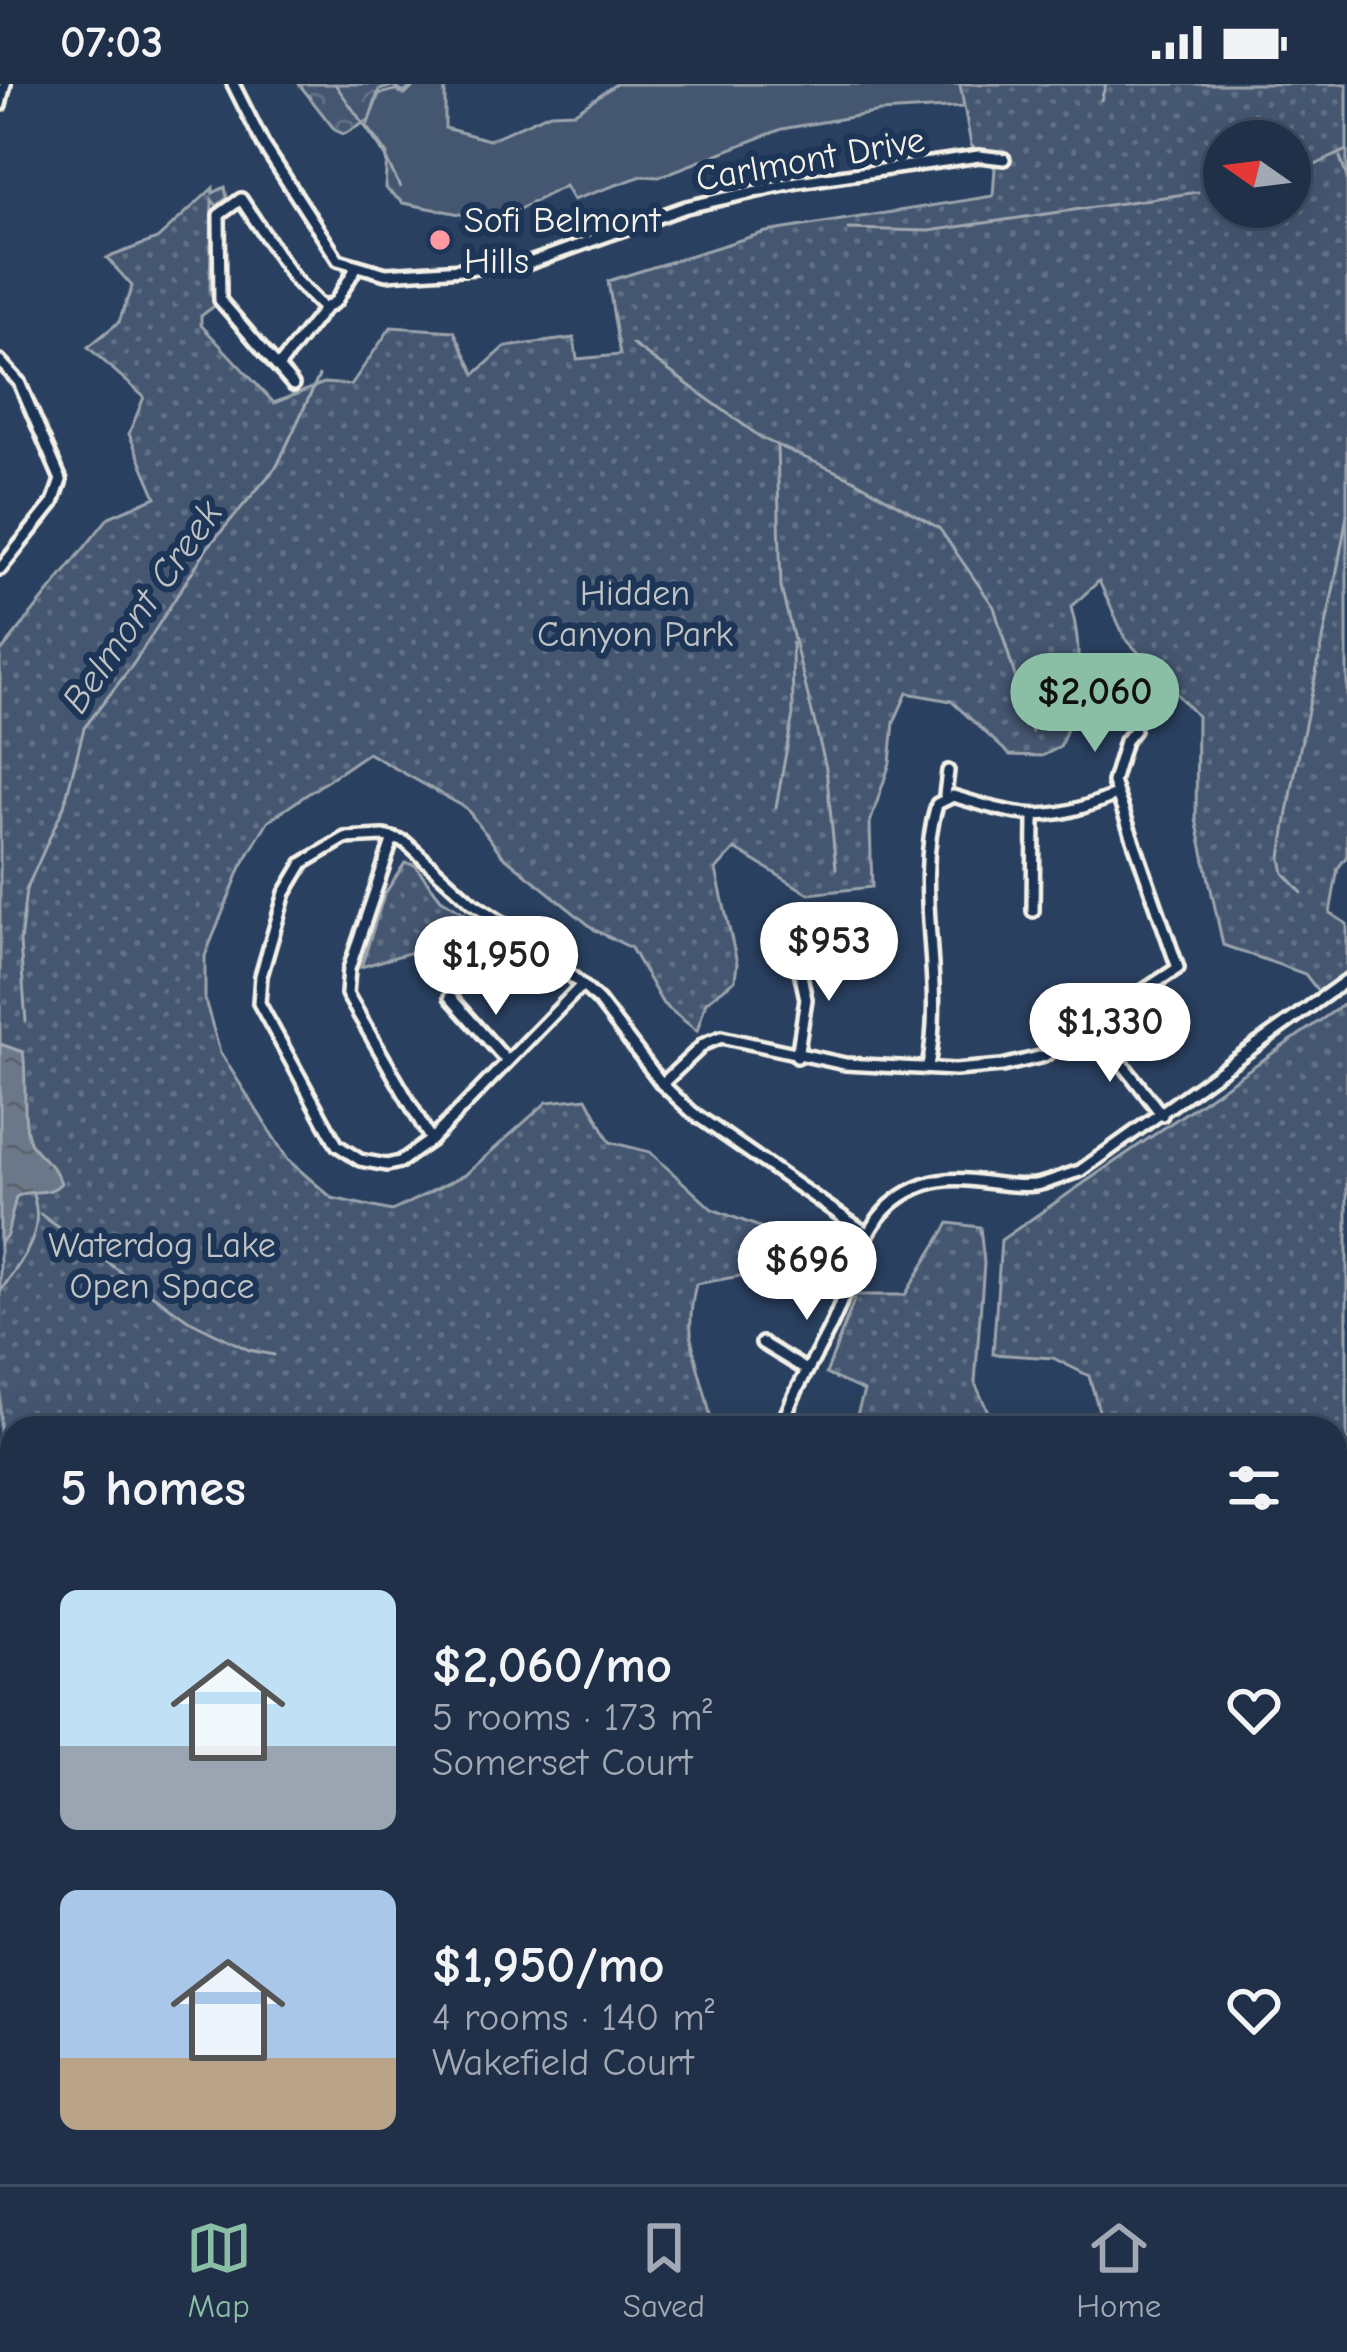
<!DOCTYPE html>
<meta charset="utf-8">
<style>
body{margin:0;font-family:"Comic Neue",sans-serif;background:#2d3c52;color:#f1f3f6;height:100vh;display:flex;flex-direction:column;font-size:45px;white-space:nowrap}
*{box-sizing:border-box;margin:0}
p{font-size:39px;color:#a2a9b4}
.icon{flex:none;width:66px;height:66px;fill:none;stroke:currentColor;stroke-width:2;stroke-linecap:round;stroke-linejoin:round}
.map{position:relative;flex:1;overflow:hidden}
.panel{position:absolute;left:0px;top:1332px;width:1347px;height:768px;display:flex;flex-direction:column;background:#203048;border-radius:36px 36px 0 0;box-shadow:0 12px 48px #0002,0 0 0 3px #3d4b60}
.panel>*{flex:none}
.needle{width:78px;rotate:284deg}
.buttons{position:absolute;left:1203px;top:36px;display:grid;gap:24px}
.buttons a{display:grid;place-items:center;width:108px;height:108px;border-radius:50%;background:#203048;box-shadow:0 12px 48px #0002,0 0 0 3px #3d4b60;font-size:60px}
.price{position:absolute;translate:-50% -102px;padding:0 27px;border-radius:42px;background:#fff;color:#222;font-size:39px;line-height:78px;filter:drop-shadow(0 3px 6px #0008)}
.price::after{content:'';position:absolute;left:50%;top:72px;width:36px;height:27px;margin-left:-18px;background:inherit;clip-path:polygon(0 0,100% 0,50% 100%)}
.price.selected{background:#8abfa5;color:#111}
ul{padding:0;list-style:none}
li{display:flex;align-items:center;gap:36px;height:300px;padding:0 60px}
li span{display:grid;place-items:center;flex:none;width:336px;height:240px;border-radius:18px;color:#555}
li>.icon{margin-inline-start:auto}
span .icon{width:144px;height:144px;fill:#fffc;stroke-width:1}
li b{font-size:51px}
h2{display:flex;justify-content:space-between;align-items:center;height:144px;padding:0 60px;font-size:51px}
.status{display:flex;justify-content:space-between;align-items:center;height:84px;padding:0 60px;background:#203048;direction:ltr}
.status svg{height:33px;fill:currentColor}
.tabs{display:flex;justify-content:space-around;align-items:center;height:168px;border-top:3px solid #3d4b60;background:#203048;font-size:33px;color:#a2a9b4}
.tabs a{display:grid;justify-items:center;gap:6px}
.tabs .selected{color:#8abfa5}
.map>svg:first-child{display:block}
.grass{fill:#445771;stroke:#9ca4ac;stroke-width:3}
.forest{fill:url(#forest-crowns);stroke:#9ca4ac;stroke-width:3}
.park{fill:url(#park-dots);stroke:#9ca4ac;stroke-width:3;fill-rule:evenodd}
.water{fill:url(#water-ripples);stroke:#a1a8b0;stroke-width:3}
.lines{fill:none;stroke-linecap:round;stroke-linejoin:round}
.stream{stroke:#a1a8b0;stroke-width:3}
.minor-casing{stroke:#f4f1e8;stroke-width:18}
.highway-casing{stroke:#f4f1e8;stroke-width:22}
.minor{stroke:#1d3557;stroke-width:9}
.highway{stroke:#1d3557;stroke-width:14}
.poi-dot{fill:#ff9aa2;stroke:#1d3557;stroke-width:4.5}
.labels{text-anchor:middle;stroke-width:12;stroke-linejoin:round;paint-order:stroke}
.street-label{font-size:36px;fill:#f4f1e8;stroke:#1d3557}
.poi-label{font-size:36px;fill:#f4f1e8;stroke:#1d3557;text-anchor:start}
.park-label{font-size:36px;fill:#bfc3c4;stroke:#1d3557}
.water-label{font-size:39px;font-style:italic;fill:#bdc1c2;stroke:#1d3557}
</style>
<div class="status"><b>07:03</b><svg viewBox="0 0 49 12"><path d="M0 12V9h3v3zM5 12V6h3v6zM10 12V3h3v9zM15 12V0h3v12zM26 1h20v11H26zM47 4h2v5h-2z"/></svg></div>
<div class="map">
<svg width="1347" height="2100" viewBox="0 0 1347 2100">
<defs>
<pattern id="forest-crowns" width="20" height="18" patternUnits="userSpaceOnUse" patternTransform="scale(3)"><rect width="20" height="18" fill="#445771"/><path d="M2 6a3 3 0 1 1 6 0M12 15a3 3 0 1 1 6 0" fill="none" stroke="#607085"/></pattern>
<pattern id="park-dots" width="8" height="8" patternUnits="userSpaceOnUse" patternTransform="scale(3)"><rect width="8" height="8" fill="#445771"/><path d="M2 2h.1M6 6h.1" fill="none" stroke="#607085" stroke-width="1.8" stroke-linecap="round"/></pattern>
<pattern id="water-ripples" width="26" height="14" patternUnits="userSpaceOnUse" patternTransform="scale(3)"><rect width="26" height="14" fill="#6a788a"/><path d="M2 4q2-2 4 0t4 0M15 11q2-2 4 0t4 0" fill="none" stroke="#5b626b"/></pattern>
</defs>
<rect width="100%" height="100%" fill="#2a4060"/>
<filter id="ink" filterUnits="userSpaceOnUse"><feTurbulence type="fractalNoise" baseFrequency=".00833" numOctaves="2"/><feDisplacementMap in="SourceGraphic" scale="24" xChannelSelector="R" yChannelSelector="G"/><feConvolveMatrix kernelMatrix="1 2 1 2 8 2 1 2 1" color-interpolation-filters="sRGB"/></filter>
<g filter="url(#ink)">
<path class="grass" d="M416 0H445V44L489 56 550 29 575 28 616 0H1028L964 23 880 28 782 45 659 93 642 92 573 116 565 102 496 137 403 119 385 104 387 71 367 42 379 10 395 6 405 11Z"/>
<path class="forest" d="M299 0H414L404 9 393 2 379 6 369 36 344 50 335 46Z"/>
<g class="park">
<path d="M960 0H1347V772L1338 784 1330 829 1347 840V896L1332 910 1318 907 1305 890 1223 861 1196 735 1197 632 1125 554 1099 497 1071 523C1084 569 1079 619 1060 663L1042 672 1010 671 951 617 907 609 894 638 890 679 870 739 872 803 809 810 735 765 716 786 737 879 735 896 706 918 697 947 663 920 631 864 595 846 502 771 466 724 368 669 268 737 241 783 205 872V916L220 968 288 1076 332 1114 392 1127 466 1090 547 1018 587 1014 610 1058 650 1068 712 1125 807 1161 799 1194 751 1190 696 1200C680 1265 705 1286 712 1344H12V2036L0 2050V569L109 433 156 413 129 350 144 313 88 263 119 238 132 202 107 174 157 155 213 104V109L225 103 227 114 217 122 212 116 210 207 217 220 201 232V241L274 319 324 299 351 301 391 243 454 247 475 290 505 263 574 254 577 275 620 271 608 197 766 148 993 112 995 84 971 61ZM1224 57H1290V123H1224Z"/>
<path d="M405 779 415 781 441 815 490 845 361 883 384 811Z"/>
<path d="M1347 918V2100H642L644 2088H1335V1344H1104L1089 1292 1053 1274 993 1270 1001 1156Z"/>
<path d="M949 1139 980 1143 984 1179 975 1299 995 1343 853 1344 864 1307 826 1290 856 1211H905Z"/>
</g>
<path class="water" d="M0 960 23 968C28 995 20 1043 32 1061 41 1075 55 1081 61 1099 47 1114 31 1103 16 1113L7 1151 0 1159Z"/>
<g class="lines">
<g class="stream">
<path d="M335 0 381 65 400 103"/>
<path d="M1101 16 1106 0"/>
<path d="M1340 73 1347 94"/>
<path d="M1290 93 1347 66"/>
<path d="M848 145 929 147 1198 108"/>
<path d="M632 260 763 355 853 395 939 444 994 523 1032 648"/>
<path d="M777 361 781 504 826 684 836 784"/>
<path d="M776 723 793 630 792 559"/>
<path d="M1302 809 1284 789 1281 774C1297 657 1329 546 1347 430"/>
<path d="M26 938 20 859 26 806 64 722 84 644 134 579 208 463 277 382 319 292"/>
<path d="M40 1130 188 1236 249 1266 274 1271"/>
<path d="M0 1208C22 1175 47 1149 32 1108"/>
<path d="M0 2028 12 2042"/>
</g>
<g class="minor-casing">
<g id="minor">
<path d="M233 0 263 60 338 176 386 190 524 181 686 123 798 98 979 72 1004 75"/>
<path d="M0 21 5 0"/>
<path d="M0 277 19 298 61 396 53 419 0 485"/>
<path d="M278 283 324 225"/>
<path d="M293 301 220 216 219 131 241 115 294 195 324 225 336 217 356 184"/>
<path d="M945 711 948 687"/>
<path d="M393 754 349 885 347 910 431 1056"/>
<path d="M1033 827 1034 734"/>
<path d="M796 868 806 915 797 973"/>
<path d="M582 901 431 1056 400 1078 387 1081 360 1076 337 1061 259 919 261 892 285 809 303 779 345 754 384 752 405 758 471 818 530 857 582 901 599 917 662 1000 693 1029 866 1149"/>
<path d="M450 913 507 977"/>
<path d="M1094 943 1162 1031"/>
<path d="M928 982C946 895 912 807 937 720L953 712C1025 734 1045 740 1116 711"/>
<path d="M662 1000 704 960 721 953 845 980 955 986 1002 982 1044 972 1178 884 1113 698 1125 657 1134 646"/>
<path d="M762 1259 805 1285"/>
<path d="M781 1344C794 1304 817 1273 834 1235 858 1183 861 1124 924 1101 963 1087 996 1105 1035 1101 1049 1099 1065 1091 1080 1087L1347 896"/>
<path d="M100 2088 106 2100"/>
<path d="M211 2088 212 2100"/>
<path d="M141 2100 165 2088"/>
<path d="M452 2100 455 2088"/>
<path d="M583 2100 586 2088"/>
</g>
</g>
<g class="highway-casing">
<g id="highway">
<path d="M1335 2064 1347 2055"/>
<path d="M1289 2100 1305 2088"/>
</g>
</g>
<use href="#minor" class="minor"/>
<use href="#highway" class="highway"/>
</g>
</g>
<circle class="poi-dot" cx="440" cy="156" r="12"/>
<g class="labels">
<g class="street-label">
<text transform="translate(810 74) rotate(-10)" y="13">Carlmont Drive</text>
</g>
<g class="poi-label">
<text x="464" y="148">Sofi Belmont<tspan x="464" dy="41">Hills</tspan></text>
</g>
<g class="park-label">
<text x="635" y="521">Hidden<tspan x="635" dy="41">Canyon Park</tspan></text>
<text x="162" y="1173">Waterdog Lake<tspan x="162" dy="41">Open Space</tspan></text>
</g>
<g class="water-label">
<text transform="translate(141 522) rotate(-55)" y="14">Belmont Creek</text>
</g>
</g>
</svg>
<div class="buttons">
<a><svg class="needle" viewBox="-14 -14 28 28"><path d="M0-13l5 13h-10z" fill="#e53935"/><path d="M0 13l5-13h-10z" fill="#a2a9b4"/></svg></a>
</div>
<b class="price selected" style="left:1095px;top:671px">$2,060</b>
<b class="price" style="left:829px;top:920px">$953</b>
<b class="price" style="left:496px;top:934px">$1,950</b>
<b class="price" style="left:1110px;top:1001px">$1,330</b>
<b class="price" style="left:807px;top:1239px">$696</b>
<section class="panel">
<h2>5 homes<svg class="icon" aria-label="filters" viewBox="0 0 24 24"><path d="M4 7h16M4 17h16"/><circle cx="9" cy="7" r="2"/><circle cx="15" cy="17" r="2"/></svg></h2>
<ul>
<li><span style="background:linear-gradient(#bfe0f5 65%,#9aa5b1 0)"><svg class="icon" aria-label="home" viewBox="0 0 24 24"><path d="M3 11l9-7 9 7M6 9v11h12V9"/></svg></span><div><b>$2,060/mo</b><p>5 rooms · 173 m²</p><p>Somerset Court</p></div><svg class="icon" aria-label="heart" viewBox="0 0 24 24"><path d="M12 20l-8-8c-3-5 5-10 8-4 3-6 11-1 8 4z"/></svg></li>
<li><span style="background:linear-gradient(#a9c7e8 70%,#b9a48a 0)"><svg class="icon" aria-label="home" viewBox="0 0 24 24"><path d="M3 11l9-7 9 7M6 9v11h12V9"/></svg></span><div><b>$1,950/mo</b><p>4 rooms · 140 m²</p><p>Wakefield Court</p></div><svg class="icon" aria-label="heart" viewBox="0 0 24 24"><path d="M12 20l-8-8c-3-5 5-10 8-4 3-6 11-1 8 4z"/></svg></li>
</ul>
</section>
</div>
<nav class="tabs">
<a class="selected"><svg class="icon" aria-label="map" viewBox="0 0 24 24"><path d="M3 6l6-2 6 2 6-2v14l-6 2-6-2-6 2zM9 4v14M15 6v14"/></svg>Map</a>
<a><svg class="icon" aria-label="saved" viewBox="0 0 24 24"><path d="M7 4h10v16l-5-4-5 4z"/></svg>Saved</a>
<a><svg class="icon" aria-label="home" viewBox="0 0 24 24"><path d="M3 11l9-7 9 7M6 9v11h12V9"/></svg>Home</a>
</nav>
